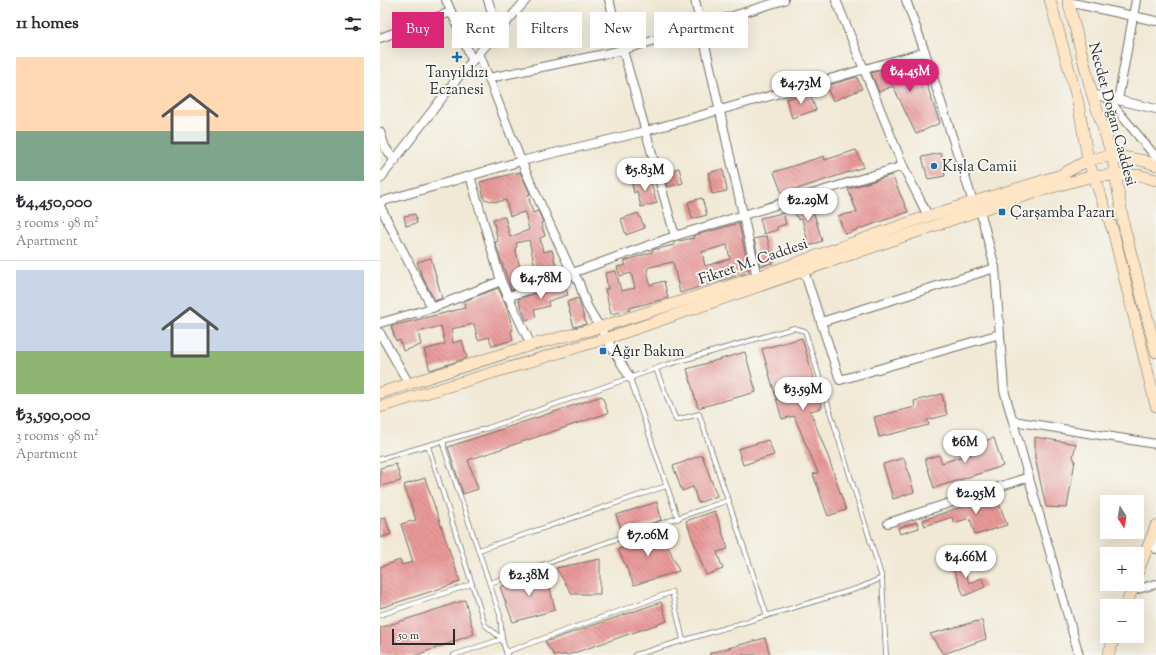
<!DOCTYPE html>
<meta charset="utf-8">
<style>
body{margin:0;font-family:"Sorts Mill Goudy",serif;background:#f7f7f7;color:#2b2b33;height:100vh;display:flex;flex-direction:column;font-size:15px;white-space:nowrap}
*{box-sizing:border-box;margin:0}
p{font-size:13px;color:#7c7c81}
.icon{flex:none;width:22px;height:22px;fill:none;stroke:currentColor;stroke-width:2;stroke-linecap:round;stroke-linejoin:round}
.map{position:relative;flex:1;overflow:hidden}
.details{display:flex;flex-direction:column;background:#fff;width:380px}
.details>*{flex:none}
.banner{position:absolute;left:12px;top:12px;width:380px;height:36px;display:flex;gap:8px}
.needle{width:26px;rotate:169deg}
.tools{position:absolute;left:720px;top:495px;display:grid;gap:8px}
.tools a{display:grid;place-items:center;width:44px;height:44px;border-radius:0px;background:#fff;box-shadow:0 4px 16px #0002;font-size:20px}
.scale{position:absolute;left:12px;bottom:10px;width:63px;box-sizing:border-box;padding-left:4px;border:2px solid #2b2b2b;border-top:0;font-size:11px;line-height:14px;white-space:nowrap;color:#2b2b2b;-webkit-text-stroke:3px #f6f6f2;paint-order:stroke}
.price{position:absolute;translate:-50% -34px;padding:0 9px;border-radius:14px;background:#fff;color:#222;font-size:13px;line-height:26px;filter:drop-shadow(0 1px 2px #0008)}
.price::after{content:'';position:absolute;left:50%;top:24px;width:12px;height:9px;margin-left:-6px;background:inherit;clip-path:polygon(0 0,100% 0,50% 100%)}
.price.selected{background:#db2777;color:#fff}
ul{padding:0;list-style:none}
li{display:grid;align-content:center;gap:8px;height:212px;padding:0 16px}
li+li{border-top:1px solid #e1e1e2}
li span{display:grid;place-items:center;height:124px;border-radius:0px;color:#555}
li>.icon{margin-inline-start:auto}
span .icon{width:72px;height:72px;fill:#fffc;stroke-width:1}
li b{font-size:17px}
h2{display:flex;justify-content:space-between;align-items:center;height:48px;padding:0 16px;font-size:17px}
.tag{padding:0 14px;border-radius:0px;background:#fff;box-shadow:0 4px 16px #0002;font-size:14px;line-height:36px}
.tag.selected{background:#db2777;color:#fff}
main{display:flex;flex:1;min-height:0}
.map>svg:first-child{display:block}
.building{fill:url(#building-back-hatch);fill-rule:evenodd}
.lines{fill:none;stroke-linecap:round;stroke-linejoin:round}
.service-casing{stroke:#706e66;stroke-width:5.5}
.minor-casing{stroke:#706e66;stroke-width:10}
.secondary-casing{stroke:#706e66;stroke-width:12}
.service{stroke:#fff;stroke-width:4}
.minor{stroke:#fff;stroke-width:8}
.secondary{stroke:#fde5c5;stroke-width:11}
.poi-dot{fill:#1f6fb2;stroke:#f6f6f2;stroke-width:1.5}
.labels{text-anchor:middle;stroke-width:4;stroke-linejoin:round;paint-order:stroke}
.poi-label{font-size:15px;fill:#2b2b2b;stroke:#f6f6f2;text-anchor:start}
.street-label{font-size:15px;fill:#2b2b2b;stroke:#f6f6f2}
</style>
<main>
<section class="details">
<h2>11 homes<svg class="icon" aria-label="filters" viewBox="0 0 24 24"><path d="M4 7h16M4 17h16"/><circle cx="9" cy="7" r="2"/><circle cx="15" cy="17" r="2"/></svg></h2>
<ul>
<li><span style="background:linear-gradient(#ffd9b3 60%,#7fa58c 0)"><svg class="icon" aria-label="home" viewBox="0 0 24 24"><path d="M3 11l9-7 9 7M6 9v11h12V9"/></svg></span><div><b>₺4,450,000</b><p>3 rooms · 98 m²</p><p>Apartment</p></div></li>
<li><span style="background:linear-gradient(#c9d6e8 65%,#8fb573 0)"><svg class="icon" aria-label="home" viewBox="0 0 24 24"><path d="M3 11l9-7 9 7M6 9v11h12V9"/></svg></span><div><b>₺3,590,000</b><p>3 rooms · 98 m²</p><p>Apartment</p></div></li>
</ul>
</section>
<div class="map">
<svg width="776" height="655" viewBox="0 0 776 655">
<defs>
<pattern id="building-back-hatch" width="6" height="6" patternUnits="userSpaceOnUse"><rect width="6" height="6" fill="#e99897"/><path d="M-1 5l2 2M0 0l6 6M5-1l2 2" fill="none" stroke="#bd7c7b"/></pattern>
</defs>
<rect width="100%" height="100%" fill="#f6f6f2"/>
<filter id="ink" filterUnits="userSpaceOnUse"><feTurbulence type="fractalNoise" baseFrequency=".025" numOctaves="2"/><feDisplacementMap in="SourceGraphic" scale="8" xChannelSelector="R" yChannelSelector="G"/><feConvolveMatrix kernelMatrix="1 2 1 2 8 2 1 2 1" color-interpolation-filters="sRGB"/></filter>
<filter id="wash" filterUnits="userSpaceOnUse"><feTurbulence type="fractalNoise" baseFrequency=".012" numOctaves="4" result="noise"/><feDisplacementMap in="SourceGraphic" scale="16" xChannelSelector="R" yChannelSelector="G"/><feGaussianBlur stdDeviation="0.9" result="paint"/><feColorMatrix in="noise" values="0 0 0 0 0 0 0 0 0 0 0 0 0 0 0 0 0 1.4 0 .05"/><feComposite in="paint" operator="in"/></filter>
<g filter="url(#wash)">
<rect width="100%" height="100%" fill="#f1e9d5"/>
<g id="blocks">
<g class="building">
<path d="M538 60 560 123 536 134 513 86 499 92 491 73Z"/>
<path d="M477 77 482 89 453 101 446 86Z"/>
<path d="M429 92 436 110 412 118 406 99Z"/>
<path d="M476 150 484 167 402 194 394 172 444 156 445 160Z"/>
<path d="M561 153 565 176 548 179 542 157Z"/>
<path d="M299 168 303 183 287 187 283 173Z"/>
<path d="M343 169 347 191 332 194 328 173Z"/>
<path d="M140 172 150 194 148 195 153 213 158 211 163 222 161 223 165 236 160 238 163 252 172 250 178 274 158 281 149 240 136 243 137 247 135 248 141 272 142 278 145 277 147 285 131 290 115 242 118 241 113 219 125 217 130 237 149 230 145 212 130 216 126 200 116 202 104 199 100 182Z"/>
<path d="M512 175 528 212 465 234 458 216 477 212 468 189Z"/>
<path d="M269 177 277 203 261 207 257 191 254 193 252 183Z"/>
<path d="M322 198 327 215 312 219 308 202Z"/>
<path d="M430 200 442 241 429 246 422 219 419 220 415 214 414 205Z"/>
<path d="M258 213 265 228 246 235 241 219Z"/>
<path d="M403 213 406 224 397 227V230L384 234 380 218Z"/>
<path d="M35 214 37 223 26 226 24 216Z"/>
<path d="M359 223 369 272 300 293 293 262 270 267 267 269 270 285 284 281 288 298 249 308 250 310 231 314 225 289H228L225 273 236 271 241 291 255 288 251 273 240 276 237 267 246 265 244 261 272 252 273 250 294 245V242L314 238 313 236ZM347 245 350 259 325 266 322 252Z"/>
<path d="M387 236 393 263 380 266 374 239Z"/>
<path d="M51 258 62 298 55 301 42 276 37 262Z"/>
<path d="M185 284 188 295 168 301 169 306 154 310 156 317 146 320 138 299Z"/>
<path d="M118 288 126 305 133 330 131 331 133 340 112 346 109 337 98 340 94 324 71 329 73 343 82 340 87 358 50 370 44 350 65 344 61 326 38 332 41 345 23 351 20 340 16 341 11 326 85 308 84 301Z"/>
<path d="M198 298 206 324 194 327 187 302Z"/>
<path d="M422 338 442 408 430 411 449 459 466 510 448 516 433 474 438 473 414 416 402 419 382 349Z"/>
<path d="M365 352 376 392 318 408 307 369Z"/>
<path d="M562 394 567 415 547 420 549 425 499 437 494 417 535 407 534 401Z"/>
<path d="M222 396 228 413 88 460 98 489 83 494 68 447Z"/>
<path d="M655 437 696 444 693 456 695 461 687 508 666 507 655 458Z"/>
<path d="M614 438 623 466 554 488 545 459 559 455 562 463 598 451 596 443Z"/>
<path d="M388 440 394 455 363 465 358 449Z"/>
<path d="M322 455 337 496 318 503 313 487 302 491 293 466Z"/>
<path d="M524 458 534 492 513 499 503 464Z"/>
<path d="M16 464 21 481 0 486V468Z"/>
<path d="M45 478 80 582 0 608V567L20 560 22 565 33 562 21 524 36 520 24 485Z"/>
<path d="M616 495 627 525 595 535 590 518 574 523 572 517 545 526 543 520Z"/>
<path d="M277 502 281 520 243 533 236 515Z"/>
<path d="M335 511 348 549 337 552 343 569 326 575 306 521Z"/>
<path d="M5 517 11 534 0 538V519Z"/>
<path d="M537 522 539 528 520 534 518 528Z"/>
<path d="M280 528 299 571 254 585 238 549 248 546 246 540Z"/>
<path d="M579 557 589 583 602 578 605 587 584 596 570 560Z"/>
<path d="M220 559V594H192L176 568Z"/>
<path d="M166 571 175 610 133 622 120 587Z"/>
<path d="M85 600 94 634 37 655H0V628Z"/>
<path d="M281 602 287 621 188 655H174L165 642Z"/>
<path d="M602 620 606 639 563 654 550 634Z"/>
<path d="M385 638 390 655H330V653Z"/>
</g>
</g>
</g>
<g filter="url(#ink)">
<use href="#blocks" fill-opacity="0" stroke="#706e66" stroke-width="1"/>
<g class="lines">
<g class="service-casing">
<g id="service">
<path d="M276 369 296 420 319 414 387 616"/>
<path d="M250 378 298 519"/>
<path d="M64 441V448L120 615 122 639 127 655"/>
<path d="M48 446 105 625 122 639"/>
<path d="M0 459 108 428 286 365 414 328 425 331 502 578 506 655"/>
<path d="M99 550 286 486"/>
<path d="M110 583 349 500"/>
<path d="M0 615 92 584"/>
<path d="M126 652 292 592 303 640"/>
<path d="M74 655 122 639"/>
<path d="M255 655 479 588 502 578"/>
</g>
</g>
<g class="minor-casing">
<g id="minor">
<path d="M66 0 92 60"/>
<path d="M108 0 118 31"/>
<path d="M229 0 295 236"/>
<path d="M315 0 377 277"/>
<path d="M456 0 523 166"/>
<path d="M526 0 545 52 593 202"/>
<path d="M688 2 776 21"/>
<path d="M0 38 71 12"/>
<path d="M99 53 141 161 192 273 198 280 207 306 250 378"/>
<path d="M109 78 243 50 404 0"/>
<path d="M712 94 776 109"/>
<path d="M727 98 776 157"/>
<path d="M738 100 756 0"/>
<path d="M0 132 5 147 15 161"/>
<path d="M90 176 121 281 151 345"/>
<path d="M0 179 79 76 146 0"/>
<path d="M0 202 141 161 266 131 545 52"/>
<path d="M0 206 52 308"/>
<path d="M600 210 615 268 624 390 699 655"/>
<path d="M424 271 441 322 615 268"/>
<path d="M127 297 185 278 192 273 295 236 523 166 548 216"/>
<path d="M441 322 460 380 620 334"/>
<path d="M0 323 52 308 121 281"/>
<path d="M0 333 29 384"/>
<path d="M633 421 776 444"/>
<path d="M508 523 649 477"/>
<path d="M772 536 776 549"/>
<path d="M751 591 776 584"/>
</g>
</g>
<g class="secondary-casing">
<g id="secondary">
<path d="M670 0 698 102 708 160 733 231 776 406"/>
<path d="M688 0 712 94 732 155 744 226 776 352"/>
<path d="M0 393 151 345 221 327 377 277 548 216 681 175 708 160 732 155 765 161 776 165"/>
<path d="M0 407 237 335 600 210 673 187 713 176 759 175 776 180"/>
<path d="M757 574 776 526"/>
<path d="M746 606 754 584"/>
<path d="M728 655 735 636"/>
</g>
</g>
<use href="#service" class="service"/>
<use href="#minor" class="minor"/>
<use href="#secondary" class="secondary"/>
</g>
</g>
<g class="poi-dot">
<path d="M75 51h4v4h4v4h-4v4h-4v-4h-4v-4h4z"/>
<circle cx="554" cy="166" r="4"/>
<rect x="618" y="208" width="8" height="8" rx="2"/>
<rect x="219" y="347" width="8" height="8" rx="2"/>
</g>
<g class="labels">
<g class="poi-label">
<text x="77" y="77" text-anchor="middle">Tanyıldızı<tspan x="77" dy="17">Eczanesi</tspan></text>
<text x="562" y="171">Kışla Camii</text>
<text x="630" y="217">Çarşamba Pazarı</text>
<text x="231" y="356">Ağır Bakım</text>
</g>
<g class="street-label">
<text transform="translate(733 114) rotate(75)" y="5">Necdet Doğan Caddesi</text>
<text transform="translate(373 261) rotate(-19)" y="5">Fikret M. Caddesi</text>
</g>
</g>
</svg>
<div class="tools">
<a><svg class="needle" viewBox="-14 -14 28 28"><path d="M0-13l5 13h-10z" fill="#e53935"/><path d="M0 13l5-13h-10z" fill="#7c7c81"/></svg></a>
<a>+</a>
<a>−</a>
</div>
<div class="scale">50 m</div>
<b class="price selected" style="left:530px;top:93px">₺4.45M</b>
<b class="price" style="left:421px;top:105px">₺4.73M</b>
<b class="price" style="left:265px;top:192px">₺5.83M</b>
<b class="price" style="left:428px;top:222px">₺2.29M</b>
<b class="price" style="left:161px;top:300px">₺4.78M</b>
<b class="price" style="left:423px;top:411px">₺3.59M</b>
<b class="price" style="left:585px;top:464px">₺6M</b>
<b class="price" style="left:596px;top:515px">₺2.95M</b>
<b class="price" style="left:268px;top:557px">₺7.06M</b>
<b class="price" style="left:586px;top:579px">₺4.66M</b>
<b class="price" style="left:149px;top:597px">₺2.38M</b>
<div class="banner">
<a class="tag selected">Buy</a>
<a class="tag">Rent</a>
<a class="tag">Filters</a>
<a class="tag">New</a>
<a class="tag">Apartment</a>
</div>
</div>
</main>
